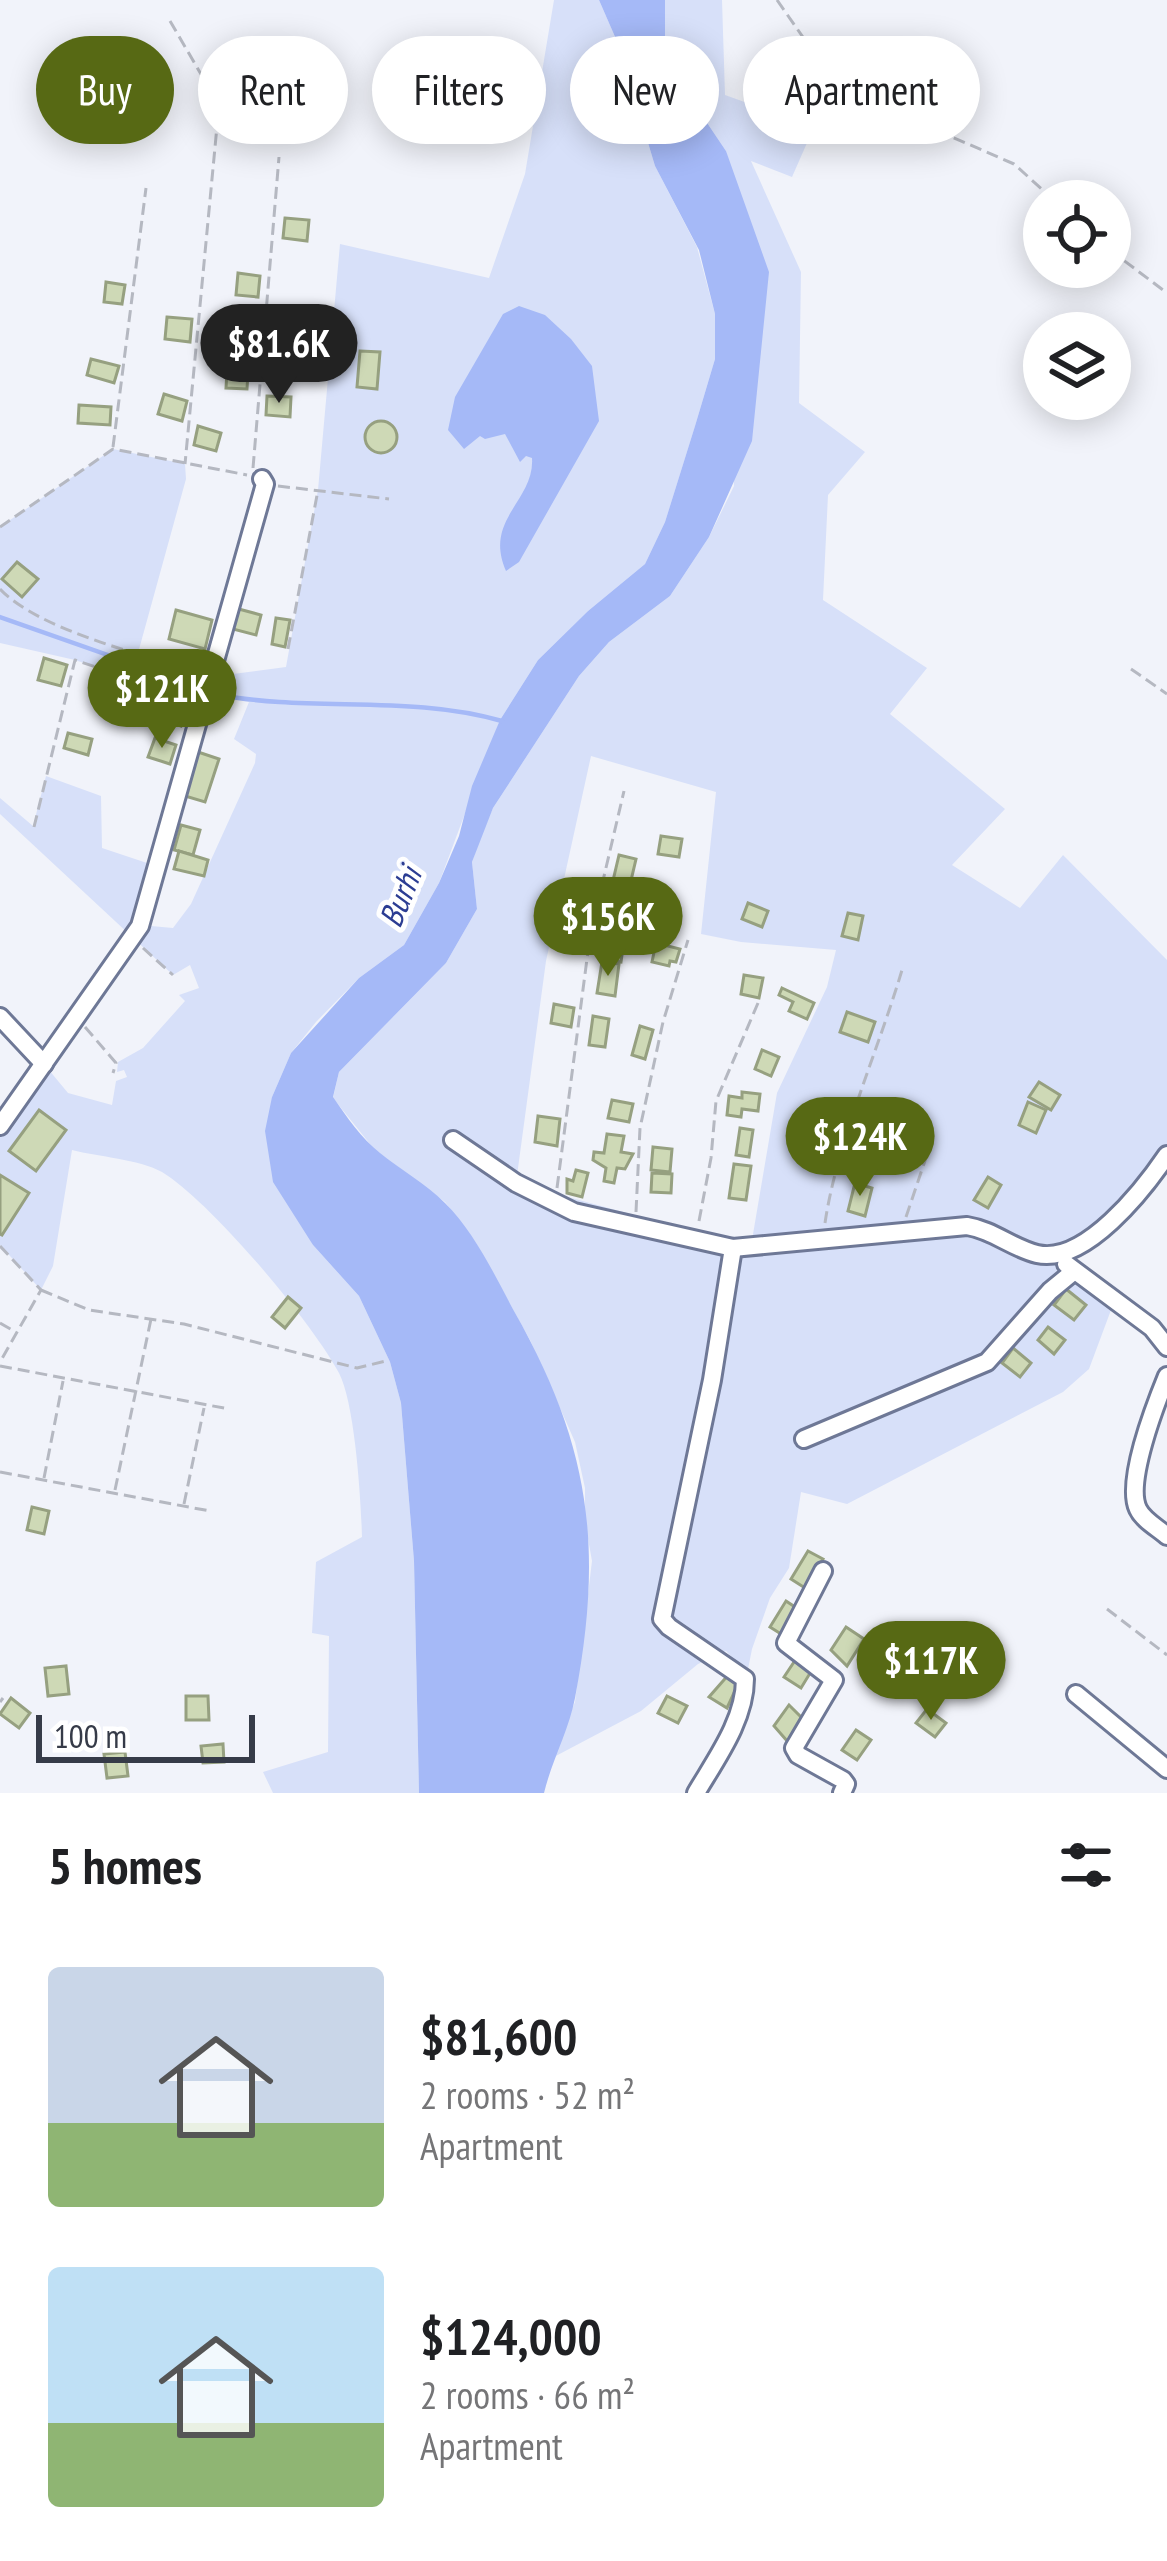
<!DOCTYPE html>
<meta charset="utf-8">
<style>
body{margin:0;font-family:"PT Sans Narrow",sans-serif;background:#f6f6f6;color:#202124;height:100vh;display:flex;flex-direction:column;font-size:45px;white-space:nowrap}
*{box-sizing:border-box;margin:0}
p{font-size:39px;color:#757577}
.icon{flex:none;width:66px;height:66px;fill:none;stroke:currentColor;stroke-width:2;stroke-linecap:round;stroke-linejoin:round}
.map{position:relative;height:1793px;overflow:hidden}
.drawer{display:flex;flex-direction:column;background:#fff;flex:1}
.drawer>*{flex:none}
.guide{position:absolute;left:36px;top:36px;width:1095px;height:108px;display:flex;gap:24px}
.buttons{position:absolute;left:1023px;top:180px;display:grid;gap:24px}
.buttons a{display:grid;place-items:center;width:108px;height:108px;border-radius:50%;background:#fff;box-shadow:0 6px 30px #0003;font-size:60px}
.scale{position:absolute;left:36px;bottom:30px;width:219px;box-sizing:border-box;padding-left:12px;border:6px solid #363b48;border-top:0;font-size:33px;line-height:42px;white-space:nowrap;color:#363b48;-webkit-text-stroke:9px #fff;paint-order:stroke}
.price{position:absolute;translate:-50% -102px;padding:0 27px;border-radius:42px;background:#576914;color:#fff;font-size:39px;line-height:78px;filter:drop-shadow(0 3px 6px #0008)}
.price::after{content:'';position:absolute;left:50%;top:72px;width:36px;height:27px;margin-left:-18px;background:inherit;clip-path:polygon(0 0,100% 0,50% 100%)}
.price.selected{background:#222;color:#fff}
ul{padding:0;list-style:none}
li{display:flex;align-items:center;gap:36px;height:300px;padding:0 48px}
li span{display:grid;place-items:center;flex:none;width:336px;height:240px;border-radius:12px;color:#555}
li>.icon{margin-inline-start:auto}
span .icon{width:144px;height:144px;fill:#fffc;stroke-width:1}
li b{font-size:51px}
h2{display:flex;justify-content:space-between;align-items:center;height:144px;padding:0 48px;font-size:51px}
.chip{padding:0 42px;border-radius:54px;background:#fff;box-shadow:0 6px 30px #0003;font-size:42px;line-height:108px}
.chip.selected{background:#576914;color:#fff}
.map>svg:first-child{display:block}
.green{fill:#d7e0f9;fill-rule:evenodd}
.water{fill:#a5b9f7}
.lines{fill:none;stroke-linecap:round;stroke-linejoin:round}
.stream{stroke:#a5b9f7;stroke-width:4.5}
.building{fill:#ced9b6;stroke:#96a080;stroke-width:3}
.minor-casing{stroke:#6e7896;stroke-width:22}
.path{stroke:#b5b8c1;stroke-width:3;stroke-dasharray:12 6;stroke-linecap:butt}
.minor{stroke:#fff;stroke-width:16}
.labels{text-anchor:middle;stroke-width:10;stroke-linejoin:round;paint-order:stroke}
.water-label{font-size:33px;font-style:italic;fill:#2c3d93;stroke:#fff}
</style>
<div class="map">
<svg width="1167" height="1793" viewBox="0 0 1167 1793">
<rect width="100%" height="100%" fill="#f1f3fa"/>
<g class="green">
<path d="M554 0H599L619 46 655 166 697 247 715 314V359L695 426 665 522 645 564 588 611 538 660 500 720 439 883 404 945 359 978 316 1022 291 1053 272 1097 313 1245 359 1296 390 1362 401 1403 414 1561 419 1793H273L263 1772 328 1752 329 1636 312 1633 316 1562 362 1537C361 1499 355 1404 339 1373 312 1322 210 1201 162 1172 138 1159 99 1157 72 1150L53 1266 41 1290 0 1245V1126L44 1064 68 1093 112 1105 116 1081 127 1077 124 1070 117 1072 118 1062 143 1048 185 1001 179 995 199 988 190 965 173 975 0 814V798L33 826 46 776 101 796 102 848 156 866 140 925 173 928 191 904 255 763 256 754 234 739 249 702 216 694 201 703 75 660 0 643V527L113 449 185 464 186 479 138 653 210 677 286 667 318 490 340 244 489 278 525 174Z"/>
<path d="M665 0H722L725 95 814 127 792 177 751 161 801 272 799 403 865 452 828 495 823 600 927 668 890 714 1005 809 952 865 1020 908 1063 855 1167 960V1151L1102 1227 1060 1244 1114 1302 1089 1369 1063 1392 847 1504 801 1492 789 1568 770 1598 752 1649 747 1674 726 1651 698 1664 641 1711 552 1758 575 1702 592 1561 585 1522V1488L575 1442 530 1340 476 1243 445 1202 374 1149 333 1098 339 1072 446 963 477 909 472 862 481 836 493 808 579 676 609 642 670 596 709 537 734 486 726 151 687 93 665 39ZM591 756 716 792 701 934 741 942 836 950 827 987 777 1093 752 1240 701 1233 516 1183 546 961Z"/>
</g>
<g class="water">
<path d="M599 0H665V39L687 93 726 151 769 272 752 441 709 537 670 596 609 642 579 676 493 808 472 862 477 909 446 963 339 1072 333 1097C346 1116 362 1139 380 1153 401 1170 426 1184 445 1203 475 1233 494 1274 514 1311 590 1445 604 1546 575 1698 569 1730 552 1760 544 1793H419L414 1561 401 1403 390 1362 359 1296 313 1245 273 1182 265 1131 272 1097 291 1053 359 978 404 945 439 883 459 836 472 786 500 720 538 660 588 611 645 564 665 522 695 426 715 359V314L699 250 655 166 619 46Z"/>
<path d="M519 306 545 315 571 339 592 366 599 421 519 562 506 571C483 519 535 501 532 458L526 456 520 462 505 434 485 439 480 436 464 449 448 430 455 397 503 314Z"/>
</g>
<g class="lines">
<g class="stream">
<path d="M0 617 176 679 195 689"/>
<path d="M215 694C309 713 409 694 502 721"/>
</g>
</g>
<g class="building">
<path d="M285 218 309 220 307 241 283 238Z"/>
<path d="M238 273 260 276 258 297 236 295Z"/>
<path d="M106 282 125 285 122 304 104 302Z"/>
<path d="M167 317 192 319 190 342 165 339Z"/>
<path d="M360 351 380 352 377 389 357 387Z"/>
<path d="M228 354 249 356 247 389 226 388Z"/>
<path d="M91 359 119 366 114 383 87 375Z"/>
<path d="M164 394 187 401 182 421 158 414Z"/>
<path d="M267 396 291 397 290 417 266 415Z"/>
<path d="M79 405 111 407 110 425 78 423Z"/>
<circle cx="381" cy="437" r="16"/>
<path d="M198 426 221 433 216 451 194 445Z"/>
<path d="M17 562 38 579 22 597 2 579Z"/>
<path d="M235 608 261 615 256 635 229 628Z"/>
<path d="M176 610 212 620 205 649 169 639Z"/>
<path d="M276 618 290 620 285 647 272 644Z"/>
<path d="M44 658 67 665 61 686 38 680Z"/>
<path d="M169 698 188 705 181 726 161 719Z"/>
<path d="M68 733 92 739 88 755 64 748Z"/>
<path d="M155 738 176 745 170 764 148 757Z"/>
<path d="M198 752 219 759 205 802 185 796Z"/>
<path d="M181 825 200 830 193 855 174 850Z"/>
<path d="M661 836 682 839 679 857 658 854Z"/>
<path d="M179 851 208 860 204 876 174 869Z"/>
<path d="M619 855 636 859 629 889 612 885Z"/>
<path d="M748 903 768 911 762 927 742 919Z"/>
<path d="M848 913 863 916 858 940 842 936Z"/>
<path d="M604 938 624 941 621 962 601 959Z"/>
<path d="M656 943 680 949 676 962 670 961 669 966 652 962Z"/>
<path d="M602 962 619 964 615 996 597 993Z"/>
<path d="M744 975 763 978 759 998 741 994Z"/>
<path d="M782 988 814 1003 807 1019 789 1011 793 1002 779 995Z"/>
<path d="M554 1004 574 1008 571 1027 551 1023Z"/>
<path d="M847 1012 875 1022 868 1042 840 1032Z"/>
<path d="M593 1016 609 1019 605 1047 589 1045Z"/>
<path d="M640 1026 653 1030 645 1059 632 1055Z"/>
<path d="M762 1050 779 1057 771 1076 755 1069Z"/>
<path d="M1039 1082 1060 1095 1051 1110 1029 1097Z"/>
<path d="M742 1092 760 1094 758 1111 742 1109 741 1117 727 1115 729 1096 742 1098Z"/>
<path d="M612 1100 633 1104 629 1122 608 1118Z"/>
<path d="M1028 1102 1046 1110 1036 1133 1019 1125Z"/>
<path d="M39 1110 66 1130 36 1171 9 1151Z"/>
<path d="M538 1116 560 1119 557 1146 535 1142Z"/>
<path d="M740 1128 753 1130 749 1157 736 1155Z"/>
<path d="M607 1134 624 1136 621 1152 633 1154 625 1169 617 1168 614 1183 604 1181 606 1168 593 1160 594 1152 604 1153Z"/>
<path d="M653 1147 672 1149 670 1172 651 1170Z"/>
<path d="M734 1164 751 1166 746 1200 729 1198Z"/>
<path d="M576 1170 588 1173 582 1197 567 1193V1179L573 1181Z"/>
<path d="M652 1173 672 1174 671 1193 651 1192Z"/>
<path d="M0 1175 29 1193 2 1235 0 1234Z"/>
<path d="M988 1177 1001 1185 988 1208 974 1200Z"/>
<path d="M855 1183 872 1188 865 1216 848 1211Z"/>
<path d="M1066 1289 1086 1305 1074 1320 1054 1305Z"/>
<path d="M288 1297 301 1308 285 1328 272 1317Z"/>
<path d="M1048 1327 1065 1340 1054 1354 1038 1340Z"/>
<path d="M1013 1348 1031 1363 1020 1377 1002 1363Z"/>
<path d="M32 1507 49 1511 44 1534 27 1530Z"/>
<path d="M808 1551 823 1559 805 1588 791 1579Z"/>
<path d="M786 1601 798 1609 781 1634 770 1627Z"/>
<path d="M846 1627 864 1639 847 1666 831 1650Z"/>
<path d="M796 1659 812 1670 801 1688 784 1677Z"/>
<path d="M66 1666 69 1694 48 1696 45 1668Z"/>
<path d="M730 1673 740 1680 727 1708 709 1697Z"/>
<path d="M186 1696H208L209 1720H186Z"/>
<path d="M667 1696 687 1706 678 1723 658 1713Z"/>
<path d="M11 1698 30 1713 19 1728 0 1714Z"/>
<path d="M789 1705 803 1719 788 1742 774 1726Z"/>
<path d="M927 1709 946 1723 935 1737 916 1723Z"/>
<path d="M856 1730 871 1740 857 1760 842 1750Z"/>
<path d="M223 1744 224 1762 203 1763 201 1746Z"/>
<path d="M125 1752 128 1776 107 1778 104 1754Z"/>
</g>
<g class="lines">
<g class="minor-casing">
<g id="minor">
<path d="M0 1017 44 1064"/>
<path d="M0 1126 140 926 265 484 262 479"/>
<path d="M453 1140 516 1183 574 1212 733 1248 967 1226C993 1230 1012 1248 1037 1254 1085 1265 1144 1189 1167 1155"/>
<path d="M1066 1264 1152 1328 1167 1347"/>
<path d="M1167 1376C1156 1403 1125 1482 1138 1509 1143 1520 1158 1528 1167 1536"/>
<path d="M804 1439 987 1362 1050 1291 1073 1272"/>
<path d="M823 1571 786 1643 834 1680 794 1748 798 1755 843 1780 846 1784 842 1793"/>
<path d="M1076 1694 1167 1769"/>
<path d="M696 1793C716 1759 745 1720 745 1679L669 1627 662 1619 712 1380 733 1248"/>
</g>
</g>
<g class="path">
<path d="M777 0 842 93 874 103 1014 164 1055 201"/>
<path d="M170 21 219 105 185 464"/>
<path d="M1110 250 1167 293"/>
<path d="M113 447 146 188"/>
<path d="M253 468 279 157"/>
<path d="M278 486 389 499"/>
<path d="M0 527 113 449 247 475"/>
<path d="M0 589C39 630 141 654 196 672"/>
<path d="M288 649 318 490"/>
<path d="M1131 669 1167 694"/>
<path d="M34 827 75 660 188 698"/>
<path d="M143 948 173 975"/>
<path d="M85 1027 116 1063 113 1073"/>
<path d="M557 1188 590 936 624 791"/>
<path d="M636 1212 640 1128 663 1022 688 940"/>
<path d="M906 1217 934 1134"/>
<path d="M699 1221 711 1158 716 1101 758 1003"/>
<path d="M825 1223C837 1142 878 1051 902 970"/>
<path d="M0 1246 41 1290 0 1362"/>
<path d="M41 1290 89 1310 184 1324 357 1368 386 1361"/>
<path d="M0 1323 14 1331"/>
<path d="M0 1366 229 1409"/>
<path d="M0 1472 210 1511"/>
<path d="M44 1478 63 1381"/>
<path d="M115 1490 151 1319"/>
<path d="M184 1504 204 1408"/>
<path d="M1107 1609 1167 1655"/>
<path d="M0 1702 3 1698"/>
</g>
<use href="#minor" class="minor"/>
</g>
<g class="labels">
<g class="water-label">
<text transform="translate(400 897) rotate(-68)" y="12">Burhi</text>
</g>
</g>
</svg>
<div class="buttons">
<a><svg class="icon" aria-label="locate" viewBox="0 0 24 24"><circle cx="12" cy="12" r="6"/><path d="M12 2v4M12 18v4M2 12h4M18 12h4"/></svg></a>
<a><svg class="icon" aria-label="layers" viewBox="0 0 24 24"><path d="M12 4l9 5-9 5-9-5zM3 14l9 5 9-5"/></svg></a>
</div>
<div class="scale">100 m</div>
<b class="price selected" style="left:279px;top:406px">$81.6K</b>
<b class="price" style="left:162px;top:751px">$121K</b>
<b class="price" style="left:608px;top:979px">$156K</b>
<b class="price" style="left:860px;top:1199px">$124K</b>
<b class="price" style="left:931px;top:1723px">$117K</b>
<div class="guide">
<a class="chip selected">Buy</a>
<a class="chip">Rent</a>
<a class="chip">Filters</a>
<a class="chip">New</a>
<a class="chip">Apartment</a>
</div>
</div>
<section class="drawer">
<h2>5 homes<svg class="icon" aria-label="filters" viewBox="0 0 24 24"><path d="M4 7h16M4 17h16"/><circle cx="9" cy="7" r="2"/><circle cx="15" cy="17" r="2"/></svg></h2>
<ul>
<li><span style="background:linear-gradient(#c9d6e8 65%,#8fb573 0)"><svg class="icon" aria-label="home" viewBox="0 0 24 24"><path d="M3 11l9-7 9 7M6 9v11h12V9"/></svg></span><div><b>$81,600</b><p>2 rooms · 52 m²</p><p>Apartment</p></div></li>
<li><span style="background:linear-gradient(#bfe0f5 65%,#8fb573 0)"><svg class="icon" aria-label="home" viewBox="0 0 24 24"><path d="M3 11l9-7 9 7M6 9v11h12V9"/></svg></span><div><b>$124,000</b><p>2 rooms · 66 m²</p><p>Apartment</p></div></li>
</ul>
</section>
